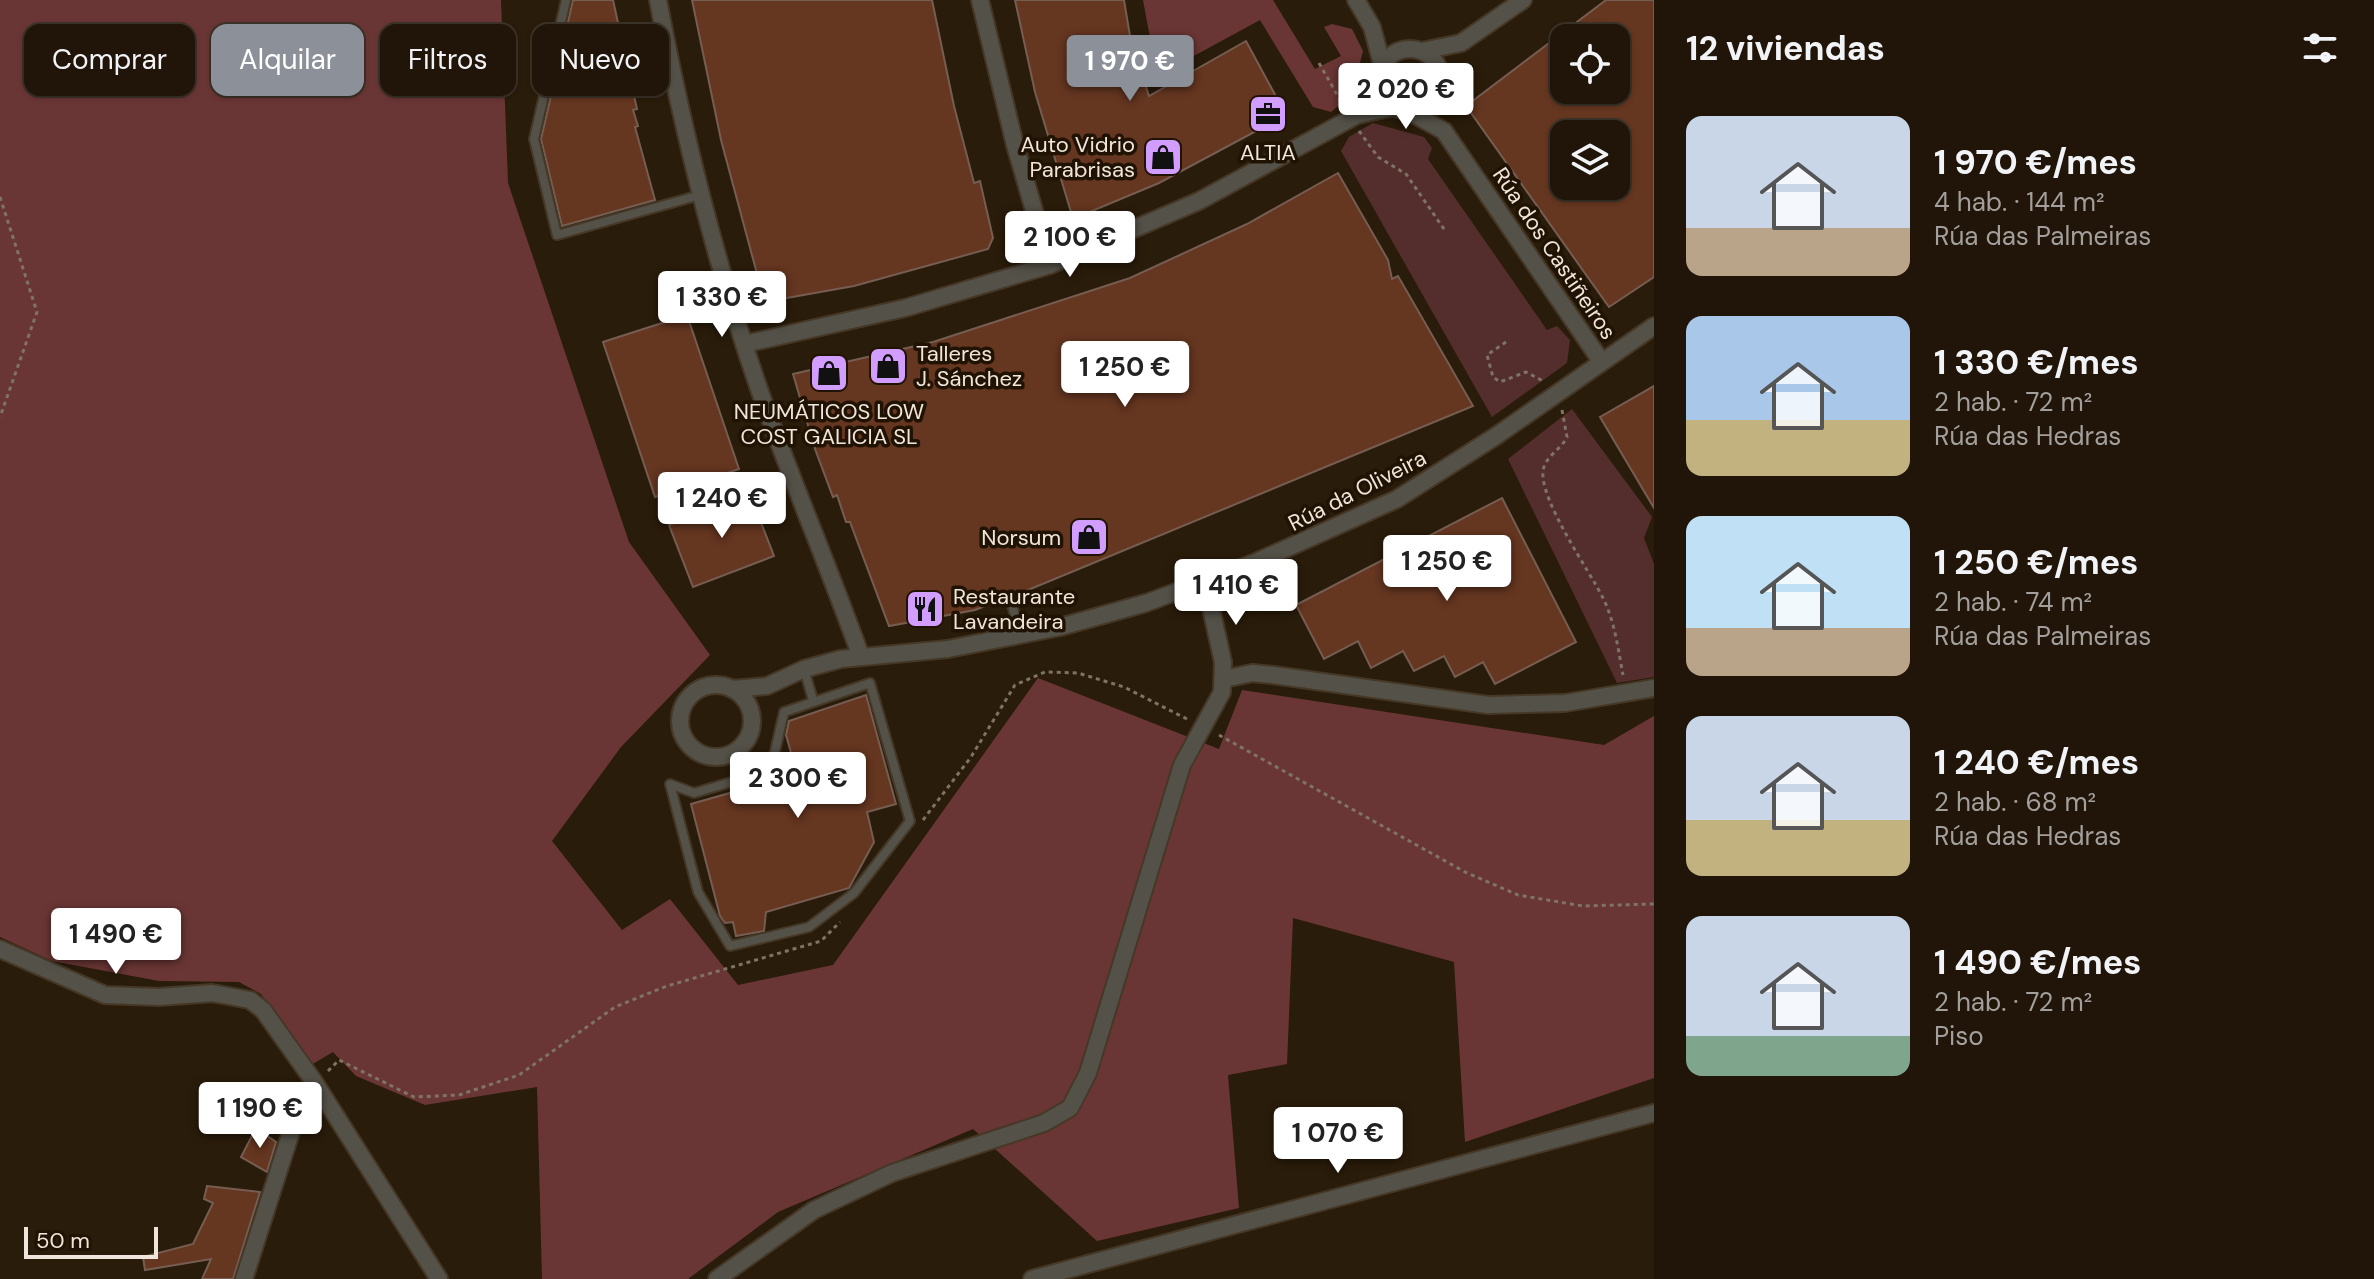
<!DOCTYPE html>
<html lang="es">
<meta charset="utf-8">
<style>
body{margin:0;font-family:"DM Sans",sans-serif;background:#281e12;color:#f1f3f6;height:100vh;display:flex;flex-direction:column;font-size:30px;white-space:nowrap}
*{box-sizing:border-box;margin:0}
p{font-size:26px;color:#a29f9c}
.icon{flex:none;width:44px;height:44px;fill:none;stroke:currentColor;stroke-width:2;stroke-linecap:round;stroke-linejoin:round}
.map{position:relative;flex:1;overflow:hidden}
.drawer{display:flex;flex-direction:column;background:#201508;width:720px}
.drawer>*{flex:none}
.hud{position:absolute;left:24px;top:24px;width:760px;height:72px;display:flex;gap:16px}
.buttons{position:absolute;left:1550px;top:24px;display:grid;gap:16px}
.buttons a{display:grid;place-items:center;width:80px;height:80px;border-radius:16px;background:#201508;box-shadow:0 2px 6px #0004,0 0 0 2px #3d3429;font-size:40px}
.scale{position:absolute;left:24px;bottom:20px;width:134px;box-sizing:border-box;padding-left:8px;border:4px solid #efe5da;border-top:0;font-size:22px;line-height:28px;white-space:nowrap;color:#efe5da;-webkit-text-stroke:6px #201303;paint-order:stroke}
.price{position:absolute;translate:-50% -68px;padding:0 18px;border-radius:8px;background:#fff;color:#222;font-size:26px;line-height:52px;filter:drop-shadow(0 2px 4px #0008)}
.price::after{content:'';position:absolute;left:50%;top:48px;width:24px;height:18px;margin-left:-12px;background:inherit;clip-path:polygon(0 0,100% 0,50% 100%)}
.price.selected{background:#8c9099;color:#fff}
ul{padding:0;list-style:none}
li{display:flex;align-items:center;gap:24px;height:200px;padding:0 32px}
li span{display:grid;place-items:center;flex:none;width:224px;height:160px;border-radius:16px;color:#555}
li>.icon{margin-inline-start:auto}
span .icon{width:96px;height:96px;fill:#fffc;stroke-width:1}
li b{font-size:34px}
h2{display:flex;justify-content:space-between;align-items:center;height:96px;padding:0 32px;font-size:34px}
.chip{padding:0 28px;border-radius:16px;background:#201508;box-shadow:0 2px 6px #0004,0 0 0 2px #3d3429;font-size:28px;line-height:72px}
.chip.selected{background:#8c9099;color:#fff}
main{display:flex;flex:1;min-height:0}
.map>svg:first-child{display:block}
.green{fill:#542e2d}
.forest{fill:#6a3635}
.building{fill:#653620;stroke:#765d52;stroke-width:2;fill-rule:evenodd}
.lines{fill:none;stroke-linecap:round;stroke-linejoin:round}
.lane-casing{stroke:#463827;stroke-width:12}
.street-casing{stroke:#463827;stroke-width:20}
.path{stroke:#7f7364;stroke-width:3;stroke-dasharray:4 4;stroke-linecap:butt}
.lane{stroke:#545248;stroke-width:8}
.street{stroke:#545248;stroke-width:16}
.labels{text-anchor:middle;stroke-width:7;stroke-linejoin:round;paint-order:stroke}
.poi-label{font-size:22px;fill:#efe5da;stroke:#201303;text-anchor:end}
.street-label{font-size:22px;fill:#efe5da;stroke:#201303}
</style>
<main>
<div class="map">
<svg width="1654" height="1279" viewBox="0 0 1654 1279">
<rect width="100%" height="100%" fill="#2a1c0a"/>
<g class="green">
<path d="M1373 123 1424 137 1432 148 1428 159 1547 330 1557 326 1570 340 1567 363 1492 417 1341 151 1349 137Z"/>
<path d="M1572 409 1652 517 1644 538 1654 564V677L1617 683 1508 459Z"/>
</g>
<g class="forest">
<path d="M0 0H501L508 183 629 542 710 655 621 747 552 841 622 930 670 899 738 985 833 965 1038 678 1219 749 1242 690 1604 745 1654 716V1078L1465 1142 1454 962 1293 918 1287 1064 1228 1075 1239 1208 1097 1241 973 1129 778 1212 688 1279H542L537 1087 425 1105 356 1076 333 1052 311 1065 261 994 239 982 159 981 52 961 0 937Z"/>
<path d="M1143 0H1273L1315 69 1341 56 1324 27 1332 24 1352 29 1363 51 1352 94 1331 112 1313 107 1260 20 1157 76Z"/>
</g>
<g class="building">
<path d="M573 0H613L637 109 633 110 638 126 635 127 655 200 562 226 541 139Z"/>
<path d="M692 0H932L954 106 974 183 980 181 993 238 988 249 854 286 770 301 763 296 721 140Z"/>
<path d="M1015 0H1124L1131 42 1149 96 1246 41 1286 115 1159 183 1073 219 1035 92Z"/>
<path d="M1606 0H1654V277L1609 307 1466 106ZM1564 38H1616V90H1564ZM1564 134H1616V186H1564Z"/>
<path d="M1338 173 1388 260 1392 279 1398 276 1473 406 1028 590 975 610 889 626 850 522H846L837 495 833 497 815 449 793 374 933 342 1130 278 1247 224Z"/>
<path d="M687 315 739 469 655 497 603 342Z"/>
<path d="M1654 386V508L1600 417Z"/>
<path d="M750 494 774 556 693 587 669 525Z"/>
<path d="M1502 498 1576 642 1495 684 1483 662 1455 677 1444 656 1414 671 1403 651 1371 668 1358 641 1324 659 1296 605Z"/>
<path d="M866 695 896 804 867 812 874 842 849 888 766 912 764 931 736 936 733 922 725 923 720 916 691 804 797 774 786 735 789 721Z"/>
<path d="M256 1128 276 1142 267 1172 241 1157Z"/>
<path d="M207 1186 260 1192 233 1279H202L211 1259 145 1270 143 1257 193 1244 213 1203 204 1199Z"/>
</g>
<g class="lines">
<g class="lane-casing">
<g id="lane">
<path d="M566 0 534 139 557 235 700 195"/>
<path d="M1011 602 1021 635"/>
<path d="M804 669 813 700"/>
<path d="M870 683 910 821 854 893 809 927 730 946 698 892 670 784 694 793 759 774 773 760 784 712Z"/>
</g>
</g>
<g class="street-casing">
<g id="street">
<path d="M658 0C683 132 715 262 759 389 791 479 829 567 861 657"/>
<path d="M980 0 1015 145 1050 265"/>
<path d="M1356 0 1372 27 1382 64"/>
<circle cx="1410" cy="80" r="31"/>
<path d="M1422 51 1461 43 1523 0"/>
<path d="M1410 112 1444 131 1601 361"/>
<path d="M744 344 905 308 1050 265 1199 201 1357 115 1394 107"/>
<path d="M1224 679 1252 673 1273 675 1488 705 1565 703 1654 688"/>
<circle cx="716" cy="721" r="36"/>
<path d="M732 689 767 686 804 669 841 659 948 649 1060 627 1146 603 1256 562 1397 499 1496 436 1654 326"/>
<path d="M0 949 105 995 159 997 212 993 250 1000 263 1010 315 1083 439 1279"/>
<path d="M244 1279 298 1110 315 1083"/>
<path d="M717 1279 814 1210 892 1173 1044 1123 1070 1108 1088 1073 1182 765 1222 692 1223 662 1205 581"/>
<path d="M1032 1279 1654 1113"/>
</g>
</g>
<g class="path">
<path d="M1319 63 1343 105"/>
<path d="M1359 131 1378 157 1406 174 1446 232"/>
<path d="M0 197 37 312 0 417"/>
<path d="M1506 342 1487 355 1493 377 1500 382 1526 372 1543 381"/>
<path d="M1562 410 1567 437C1561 450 1545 456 1543 471 1540 501 1589 570 1603 598 1615 622 1618 649 1623 675"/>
<path d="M1219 735 1465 872 1518 895 1583 906 1654 904"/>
<path d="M923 820 971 757 1015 685 1045 672 1078 673 1124 687 1187 719"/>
<path d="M328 1071 339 1060 414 1097 459 1095 519 1075 615 1007 667 986 821 941 840 922"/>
</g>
<use href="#lane" class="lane"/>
<use href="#street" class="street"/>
</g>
<defs>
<g id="office-square" transform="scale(2)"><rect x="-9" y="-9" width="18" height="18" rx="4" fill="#d19dfe" stroke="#201303"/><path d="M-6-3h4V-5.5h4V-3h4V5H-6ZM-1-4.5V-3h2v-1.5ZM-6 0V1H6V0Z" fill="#111"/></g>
<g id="shop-square" transform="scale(2)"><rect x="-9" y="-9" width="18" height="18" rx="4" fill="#d19dfe" stroke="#201303"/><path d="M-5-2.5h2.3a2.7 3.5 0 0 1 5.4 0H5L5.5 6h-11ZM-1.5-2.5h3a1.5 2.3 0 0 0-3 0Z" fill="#111"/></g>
<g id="restaurant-square" transform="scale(2)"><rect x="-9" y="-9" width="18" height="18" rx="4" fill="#d19dfe" stroke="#201303"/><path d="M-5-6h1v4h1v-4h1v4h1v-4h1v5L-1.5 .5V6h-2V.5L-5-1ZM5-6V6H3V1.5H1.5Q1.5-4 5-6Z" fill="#111"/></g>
</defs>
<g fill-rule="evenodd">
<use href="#office-square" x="1268" y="114"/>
<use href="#shop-square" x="1163" y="157"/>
<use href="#shop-square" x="888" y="366"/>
<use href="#shop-square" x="829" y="373"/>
<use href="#shop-square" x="1089" y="537"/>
<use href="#restaurant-square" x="925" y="609"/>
</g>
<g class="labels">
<g class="poi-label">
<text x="1135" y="152">Auto Vidrio<tspan x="1135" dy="25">Parabrisas</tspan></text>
<text x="1268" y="160" text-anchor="middle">ALTIA</text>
<text x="916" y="361" text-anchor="start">Talleres<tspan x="916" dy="25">J. Sánchez</tspan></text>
<text x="829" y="419" text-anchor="middle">NEUMÁTICOS LOW<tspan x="829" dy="25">COST GALICIA SL</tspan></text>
<text x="1061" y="545">Norsum</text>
<text x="953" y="604" text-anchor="start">Restaurante<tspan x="953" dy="25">Lavandeira</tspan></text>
</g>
<g class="street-label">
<text transform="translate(1555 253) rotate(56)" y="8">Rúa dos Castiñeiros</text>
<text transform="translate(1357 490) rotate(-27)" y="8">Rúa da Oliveira</text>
</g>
</g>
</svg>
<div class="buttons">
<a><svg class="icon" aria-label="locate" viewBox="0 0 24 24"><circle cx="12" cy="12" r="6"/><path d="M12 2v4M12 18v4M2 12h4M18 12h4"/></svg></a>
<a><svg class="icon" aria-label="layers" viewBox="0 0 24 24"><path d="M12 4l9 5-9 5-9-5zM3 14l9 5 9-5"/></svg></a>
</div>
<div class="scale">50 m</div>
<b class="price selected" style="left:1130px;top:103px">1 970 €</b>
<b class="price" style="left:1406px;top:131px">2 020 €</b>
<b class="price" style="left:1070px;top:279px">2 100 €</b>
<b class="price" style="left:722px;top:339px">1 330 €</b>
<b class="price" style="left:1125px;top:409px">1 250 €</b>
<b class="price" style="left:722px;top:540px">1 240 €</b>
<b class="price" style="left:1447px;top:603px">1 250 €</b>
<b class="price" style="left:1236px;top:627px">1 410 €</b>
<b class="price" style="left:798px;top:820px">2 300 €</b>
<b class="price" style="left:116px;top:976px">1 490 €</b>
<b class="price" style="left:260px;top:1150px">1 190 €</b>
<b class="price" style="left:1338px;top:1175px">1 070 €</b>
<div class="hud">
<a class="chip">Comprar</a>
<a class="chip selected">Alquilar</a>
<a class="chip">Filtros</a>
<a class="chip">Nuevo</a>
</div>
</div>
<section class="drawer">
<h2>12 viviendas<svg class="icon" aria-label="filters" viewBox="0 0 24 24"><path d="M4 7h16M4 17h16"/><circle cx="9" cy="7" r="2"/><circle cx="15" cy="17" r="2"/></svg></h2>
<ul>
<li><span style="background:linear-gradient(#c9d6e8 70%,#b9a48a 0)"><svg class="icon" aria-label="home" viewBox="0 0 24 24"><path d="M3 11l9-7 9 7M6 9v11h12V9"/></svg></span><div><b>1 970 €/mes</b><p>4 hab. · 144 m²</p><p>Rúa das Palmeiras</p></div></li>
<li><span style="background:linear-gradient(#a9c7e8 65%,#c2b280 0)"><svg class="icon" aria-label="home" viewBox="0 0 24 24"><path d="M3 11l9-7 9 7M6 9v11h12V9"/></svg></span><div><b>1 330 €/mes</b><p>2 hab. · 72 m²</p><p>Rúa das Hedras</p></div></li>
<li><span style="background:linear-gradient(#bfe0f5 70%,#b9a48a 0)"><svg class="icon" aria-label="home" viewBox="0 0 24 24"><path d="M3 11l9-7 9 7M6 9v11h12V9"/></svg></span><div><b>1 250 €/mes</b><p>2 hab. · 74 m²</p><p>Rúa das Palmeiras</p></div></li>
<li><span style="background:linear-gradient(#c9d6e8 65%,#c2b280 0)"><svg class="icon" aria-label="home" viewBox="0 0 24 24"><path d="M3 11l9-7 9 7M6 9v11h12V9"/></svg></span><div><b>1 240 €/mes</b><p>2 hab. · 68 m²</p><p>Rúa das Hedras</p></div></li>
<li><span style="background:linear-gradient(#c9d6e8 75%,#7fa58c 0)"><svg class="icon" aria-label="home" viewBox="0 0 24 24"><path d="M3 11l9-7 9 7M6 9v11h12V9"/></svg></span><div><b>1 490 €/mes</b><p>2 hab. · 72 m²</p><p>Piso</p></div></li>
</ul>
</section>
</main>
